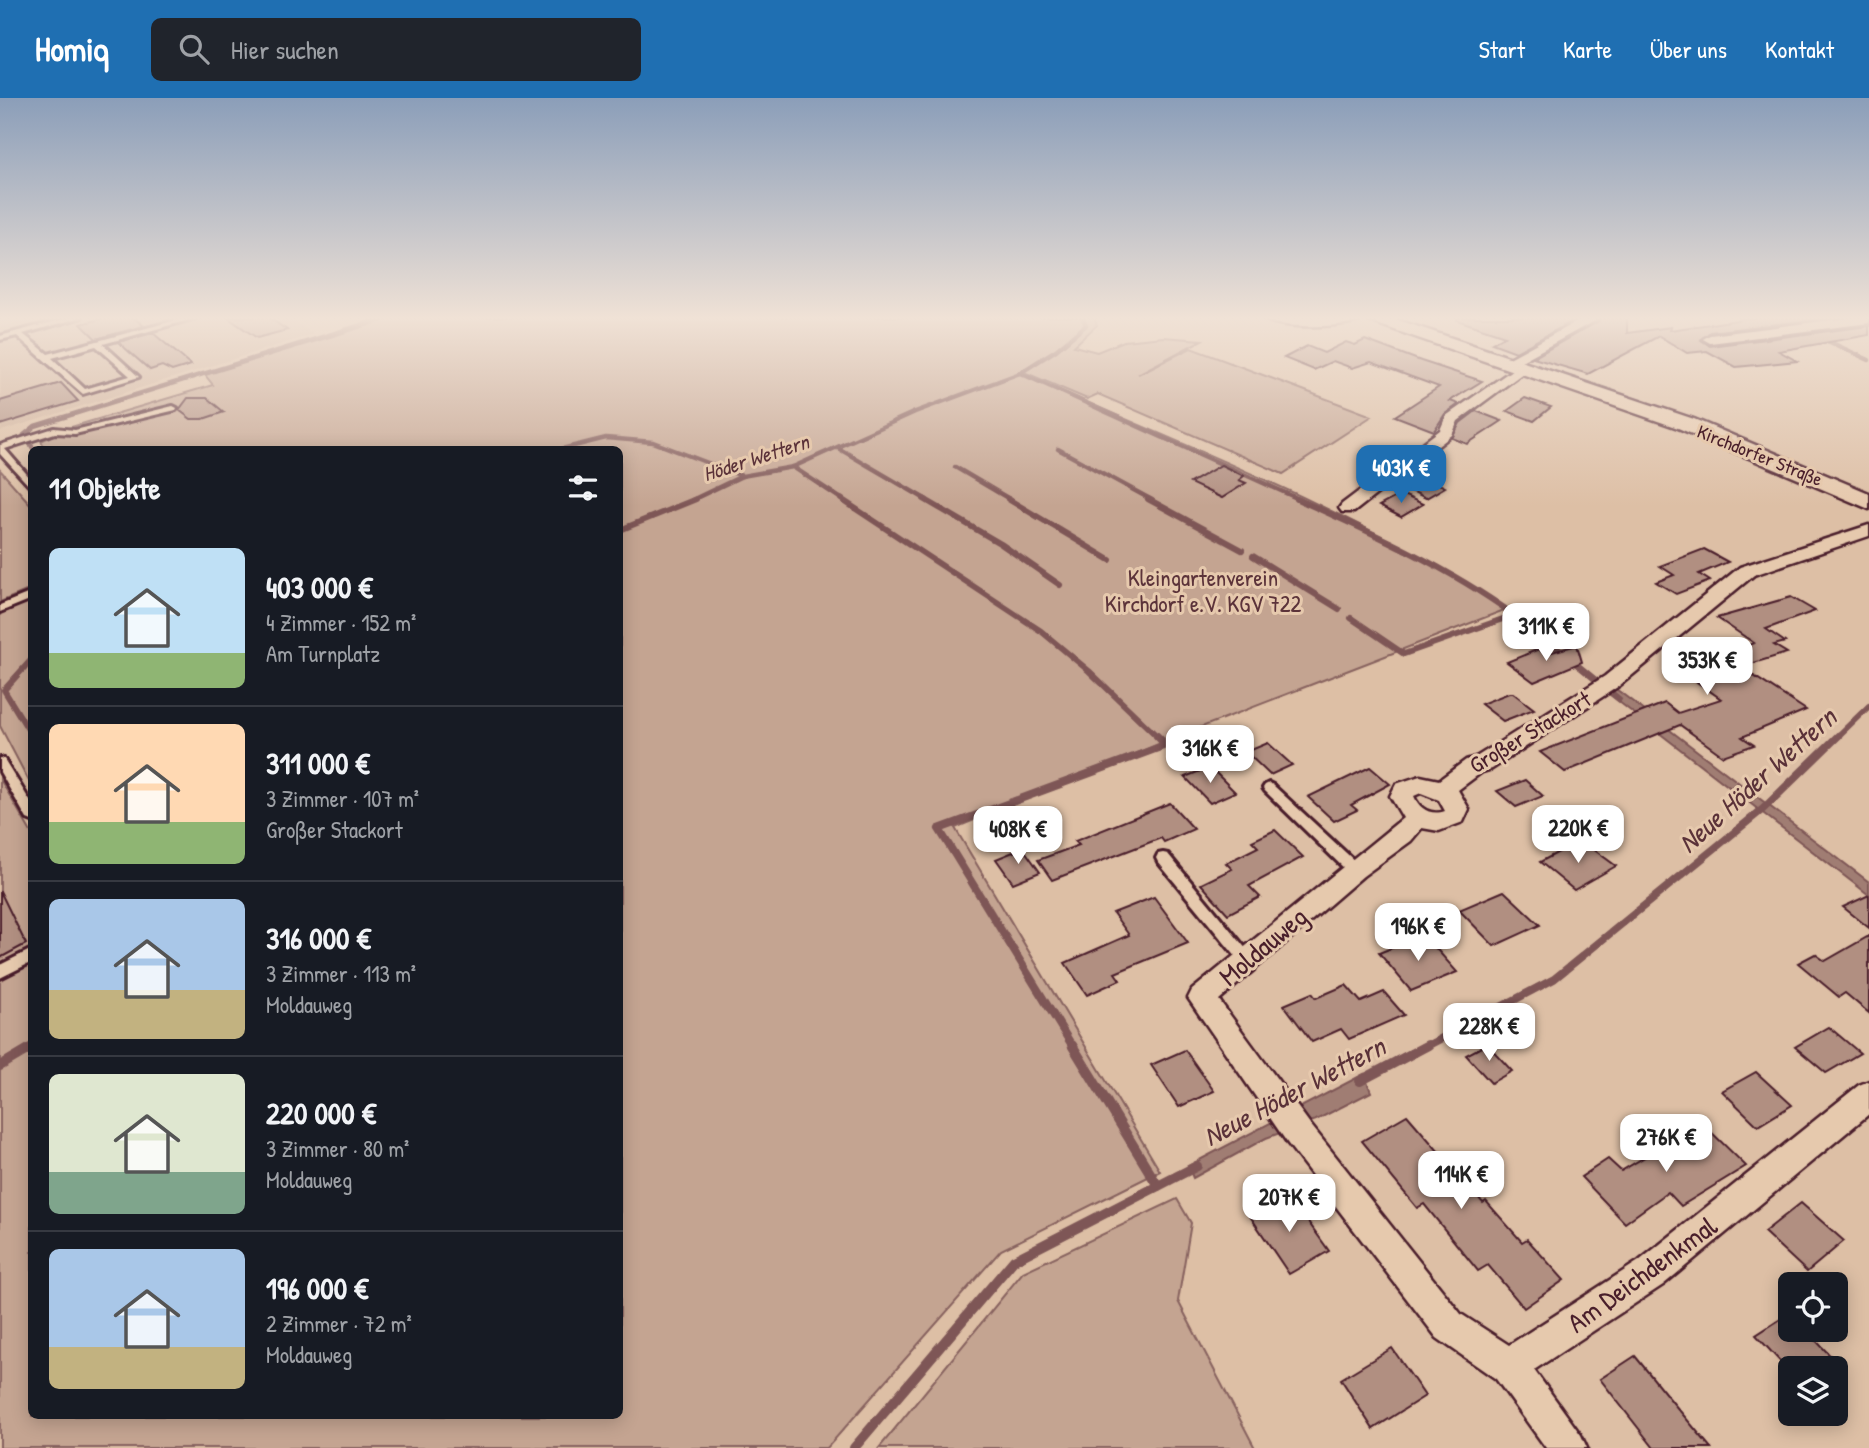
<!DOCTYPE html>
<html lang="de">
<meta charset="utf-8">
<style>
body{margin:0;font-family:"Patrick Hand",sans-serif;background:#20242c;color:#f1f3f6;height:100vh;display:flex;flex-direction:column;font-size:26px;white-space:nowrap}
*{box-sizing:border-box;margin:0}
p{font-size:23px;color:#9ea1a6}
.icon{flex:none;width:38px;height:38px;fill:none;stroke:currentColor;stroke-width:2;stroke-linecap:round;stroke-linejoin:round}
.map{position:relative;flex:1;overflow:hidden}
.details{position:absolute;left:28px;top:348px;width:595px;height:973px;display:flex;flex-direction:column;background:#171b24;border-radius:10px;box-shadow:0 4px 18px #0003}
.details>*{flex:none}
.tools{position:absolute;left:1778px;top:1174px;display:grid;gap:14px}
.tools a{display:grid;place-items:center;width:70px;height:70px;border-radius:10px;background:#171b24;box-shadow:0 4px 18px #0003;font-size:35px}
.price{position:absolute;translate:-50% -60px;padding:0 16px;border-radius:14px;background:#fff;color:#222;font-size:23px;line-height:46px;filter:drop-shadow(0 2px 4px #0008)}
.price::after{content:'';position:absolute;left:50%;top:42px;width:21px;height:16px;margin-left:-10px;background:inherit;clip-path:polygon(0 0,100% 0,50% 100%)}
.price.active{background:#1f6fb2;color:#fff}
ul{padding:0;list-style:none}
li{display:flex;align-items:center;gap:21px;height:175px;padding:0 21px}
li+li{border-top:2px solid #363941}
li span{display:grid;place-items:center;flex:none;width:196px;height:140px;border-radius:10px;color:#555}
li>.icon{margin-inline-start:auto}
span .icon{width:84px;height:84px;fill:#fffc;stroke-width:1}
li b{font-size:30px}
h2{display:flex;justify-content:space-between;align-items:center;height:84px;padding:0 21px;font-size:30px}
header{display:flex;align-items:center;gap:42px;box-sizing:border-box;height:98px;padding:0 35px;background:#1f6fb2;color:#fff}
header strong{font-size:33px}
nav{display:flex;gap:38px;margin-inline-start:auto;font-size:24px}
.search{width:490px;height:63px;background:#20242c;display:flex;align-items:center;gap:18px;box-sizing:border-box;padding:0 24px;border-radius:10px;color:#9ea1a6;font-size:26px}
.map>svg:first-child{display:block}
.built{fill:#d0b19a}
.green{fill:#c4a491;stroke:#87625e;stroke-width:2}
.water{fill:#a07d73;stroke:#7e5756;stroke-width:2}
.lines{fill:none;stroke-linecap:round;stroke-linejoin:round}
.stream-far3{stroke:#7e5756;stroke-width:4.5}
.stream-far2{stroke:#7e5756;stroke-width:6}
.stream-far1{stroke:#7e5756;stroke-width:8}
.stream{stroke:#7e5756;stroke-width:10}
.building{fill:#b18f81;stroke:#4a1f2b;stroke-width:2}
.lane-casing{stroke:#4a1f2b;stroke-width:6}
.street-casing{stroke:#4a1f2b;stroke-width:5}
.secondary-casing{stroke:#4a1f2b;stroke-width:5}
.lane{fill:#e6c9ad;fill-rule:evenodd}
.street{fill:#e6c9ad;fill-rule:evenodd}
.secondary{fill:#e6c9ad;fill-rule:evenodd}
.labels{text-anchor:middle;stroke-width:6;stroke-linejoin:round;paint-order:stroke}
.far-street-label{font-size:19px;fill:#4a1f2b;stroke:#e6c9ad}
.far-water-label{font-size:21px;font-style:italic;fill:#5b3239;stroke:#e6c9ad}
.park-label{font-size:23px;fill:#5c333a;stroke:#e6c9ad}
.street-label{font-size:23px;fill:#4a1f2b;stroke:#e6c9ad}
.near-water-label{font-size:28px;font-style:italic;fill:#5b3239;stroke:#e6c9ad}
.near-street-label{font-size:28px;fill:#4a1f2b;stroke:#e6c9ad}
</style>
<header>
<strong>Homiq</strong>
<div class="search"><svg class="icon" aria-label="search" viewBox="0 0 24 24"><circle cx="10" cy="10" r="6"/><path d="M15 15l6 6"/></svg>Hier suchen</div>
<nav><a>Start</a><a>Karte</a><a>Über uns</a><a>Kontakt</a></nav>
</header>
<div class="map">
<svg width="1869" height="1350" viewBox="0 0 1869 1350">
<rect width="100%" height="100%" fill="#ddbfa5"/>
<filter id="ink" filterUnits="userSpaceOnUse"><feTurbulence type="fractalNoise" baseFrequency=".0143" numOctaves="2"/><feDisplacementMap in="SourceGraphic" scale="14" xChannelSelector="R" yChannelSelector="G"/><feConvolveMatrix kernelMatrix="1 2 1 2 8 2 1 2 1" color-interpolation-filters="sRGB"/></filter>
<g filter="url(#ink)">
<path class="built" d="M40 219H287L314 236 1 333 0 229Z"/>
<g class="green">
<path d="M396 219H1094L1097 227 1074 248 1097 254 1124 243 1163 239 1202 242 1138 276 1191 250 1372 318 1283 376 1098 296 1087 301 1026 275 1023 277C1186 348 1357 413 1507 511L1168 642 955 730 1160 1073 1001 1152 827 1350H0V681L32 736V1318H620V352H47L41 343 68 330 213 287 205 277Z"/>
<path d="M0 372 32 408 31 491 0 504Z"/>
<path d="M31 499V687L0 628V513Z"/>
<path d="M1177 1101 1191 1125 1178 1203 1255 1350H879L1023 1174Z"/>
</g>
<g class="water">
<path d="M1616 591 1869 784V797L1610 597Z"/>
<path d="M1364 976 1371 994 1316 1022 1266 1040 1193 1080 1188 1068Z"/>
</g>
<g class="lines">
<g class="stream-far3">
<path d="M1775 219 1791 226"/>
<path d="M1821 240 1869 262"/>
<path d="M1020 275 1301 402"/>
<path d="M24 337 35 328 387 219"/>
<path d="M31 347 34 352"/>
<path d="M838 350 927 402"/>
<path d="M1058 351 1152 402"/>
<path d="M558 352 606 340 653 344 742 378"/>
<path d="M793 369 843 402"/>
<path d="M955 369 1011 402"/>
<path d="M692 402 742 378 793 369 915 314 1020 275 1056 252 1086 227 1082 219"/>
</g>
<g class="stream-far2">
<path d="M841 401 1041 533 1089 573 1159 640"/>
<path d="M924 401 1001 446 1060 487"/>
<path d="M1008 401 1110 462"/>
<path d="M1148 401 1242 452"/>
<path d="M1297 401C1371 434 1448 469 1514 517 1550 543 1584 573 1619 601"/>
<path d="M620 432 696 401"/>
<path d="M1253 458 1339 511"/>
<path d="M1351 520 1404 556 1514 517"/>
<path d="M32 561 4 592 32 638"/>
<path d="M1836 640 1869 608"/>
</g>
<g class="stream-far1">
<path d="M1073 949 939 731 1166 647 1157 638"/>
<path d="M1425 949 1554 881 1763 711 1838 638"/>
</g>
<g class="stream">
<path d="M1072 947 1158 1088"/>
<path d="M0 968 32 949"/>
<path d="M1360 983 1428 947"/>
<path d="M854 1350 1014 1162 1197 1068"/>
</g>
</g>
<g class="building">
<path d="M108 219H133L144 228 96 241 81 226Z"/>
<path d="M227 219H268L287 232 257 240Z"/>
<path d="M1457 219H1580L1516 254 1492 245 1505 238 1457 222Z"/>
<path d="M1599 219H1627V235L1671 229 1670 232 1757 219H1837L1710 234 1701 242 1710 248 1869 228V237L1779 253 1797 263 1736 269 1707 253 1687 255 1659 238 1588 276 1533 260 1599 223Z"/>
<path d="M153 235 191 267 172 273 162 268 150 272 118 244Z"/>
<path d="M1365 242 1421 263 1482 283 1450 303 1459 306 1445 316 1434 333 1395 318 1439 289 1371 264 1352 270 1333 263 1314 272 1284 260 1307 248 1324 255 1346 244 1355 247Z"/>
<path d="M61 285 78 303 0 327V303Z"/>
<path d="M188 300H207L224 314 203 321H191L179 312Z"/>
<path d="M1525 300 1551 309 1534 323 1507 313Z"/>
<path d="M1476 313 1502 323 1467 346 1452 340 1460 325Z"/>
<path d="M1221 367 1244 378 1239 382 1246 385 1222 400 1190 385Z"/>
<path d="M1423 378 1445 389 1426 400 1403 389Z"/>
<path d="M1401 396 1423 406 1401 419 1379 408Z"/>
<path d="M1704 451 1728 464 1699 476 1710 483 1676 496 1656 484 1674 477 1660 468Z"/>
<path d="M1791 499 1815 513 1766 531 1785 544 1774 547 1787 555 1740 569 1806 612 1742 639 1754 647 1723 658 1680 627 1565 674 1540 654 1665 605 1678 615 1721 601 1697 584 1699 582 1694 583 1693 577 1682 570 1754 545 1717 520Z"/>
<path d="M1577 547 1582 564 1534 584 1507 564 1539 551 1545 556Z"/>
<path d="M1509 595H1513L1534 611 1503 623 1481 606Z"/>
<path d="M1268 645 1292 667 1270 677 1246 654Z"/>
<path d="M1210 669 1235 694 1210 705 1185 679Z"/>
<path d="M1370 669 1390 686 1351 707 1357 712 1334 723 1308 699Z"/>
<path d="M1525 682 1543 698 1516 709 1497 693Z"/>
<path d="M1170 705 1194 731 1164 744 1161 740 1052 782 1038 762 1079 747 1075 743Z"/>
<path d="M1275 732 1303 759 1249 788 1260 799 1228 816 1201 786 1232 771 1226 765 1258 749 1252 743Z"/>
<path d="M1581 742 1616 768 1574 792 1540 764Z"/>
<path d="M1023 750 1040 774 1013 785 996 761Z"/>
<path d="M0 793 26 846 0 860Z"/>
<path d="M1504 793 1540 827 1494 848 1459 812Z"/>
<path d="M1869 797V830L1843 809Z"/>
<path d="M1154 799 1188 845 1115 875 1120 882 1087 897 1065 865 1129 837 1113 815Z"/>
<path d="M1424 837 1457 874 1411 893 1379 855Z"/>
<path d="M1869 838V915L1845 895 1839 899 1798 865 1815 856 1825 863Z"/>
<path d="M1346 887 1361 904 1384 894 1404 917 1349 941 1341 931 1312 944 1284 907 1312 895 1316 900Z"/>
<path d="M1829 929 1860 955 1826 975 1795 949Z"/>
<path d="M1487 946 1512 973 1491 985 1466 957Z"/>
<path d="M1185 952 1214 993 1179 1009 1151 967Z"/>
<path d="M1756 974 1792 1007 1758 1028 1722 993Z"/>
<path d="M1407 1017 1483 1105 1486 1103 1522 1144 1527 1141 1564 1182 1524 1210 1488 1167 1478 1173 1424 1106 1417 1110 1362 1043Z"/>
<path d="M1702 1025 1746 1068 1681 1108 1668 1094 1625 1125 1581 1079 1608 1061 1621 1073Z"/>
<path d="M1289 1097 1329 1153 1289 1176 1250 1118Z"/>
<path d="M1801 1105 1844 1143 1807 1174 1764 1134Z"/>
<path d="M1790 1215V1232H1806L1842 1270H1786L1756 1237Z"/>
<path d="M1392 1250 1425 1298 1373 1331 1341 1281Z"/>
<path d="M1635 1258 1674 1306 1711 1350H1654L1600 1281Z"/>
</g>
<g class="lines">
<g class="lane-casing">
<g id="lane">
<path d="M71 219H82L23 236 48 256 188 219H199L103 246 139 279 83 296 17 238 0 242V238ZM96 248 130 278 85 291 52 260Z"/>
<path d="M173 308 177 310 176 312 75 336 55 335 5 351 32 382V391L0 356V347L54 330 75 332Z"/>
<path d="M32 494V501L0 514V507Z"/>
<path d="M0 660 4 661 32 706V723L27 721 0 674Z"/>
<path d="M1269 685 1273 687 1359 767 1361 771 1359 775 1354 776 1349 775 1265 693 1263 690 1265 687Z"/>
<path d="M1163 755 1168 756 1252 858 1254 862 1252 866 1247 868 1242 866 1158 764 1156 760 1158 756Z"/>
<path d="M32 851V864L0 880V867Z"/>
</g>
</g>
<g class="street-casing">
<g id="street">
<path d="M1585 219 1598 221 1514 267 1502 264Z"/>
<path d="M1856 219H1869V225L1710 245 1703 241 1710 237Z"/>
<path d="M1522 265 1529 269 1527 272 1458 323 1452 337 1354 414H1342L1339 410 1342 406 1440 332 1446 318Z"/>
<path d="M1869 427V438L1754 477 1619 588 1492 671 1482 674 1458 692 1469 711 1463 724 1439 733 1422 730 1411 743 1363 778 1219 902 1310 1026 1461 1216 1509 1247 1639 1163 1859 987 1869 983V1016L1663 1187 1534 1272 1581 1337 1587 1350H1546L1496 1281 1437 1240 1288 1046 1188 900 1192 892 1403 720 1390 698 1396 686 1420 678 1439 682 1466 662 1476 659 1605 578 1740 469ZM1421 695 1439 702 1445 713C1431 718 1419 711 1414 698Z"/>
</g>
</g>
<g class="secondary-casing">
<path id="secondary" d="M1263 219H1389L1694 321 1869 395V411L1678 330 1363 221C1348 230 1272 232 1263 219Z"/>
</g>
<use href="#lane" class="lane"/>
<use href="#street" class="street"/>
<use href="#secondary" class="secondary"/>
</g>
</g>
<linearGradient id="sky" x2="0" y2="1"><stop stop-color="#8b9eb9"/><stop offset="0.54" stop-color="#f0e2d6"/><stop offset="1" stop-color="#f0e2d6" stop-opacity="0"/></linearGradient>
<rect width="1869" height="408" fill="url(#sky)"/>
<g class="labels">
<g class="far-street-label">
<text transform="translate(1760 357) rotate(22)" y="7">Kirchdorfer Straße</text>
</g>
<g class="far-water-label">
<text transform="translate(756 360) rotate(-18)" y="7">Höder Wettern</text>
</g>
<g class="park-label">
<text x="1203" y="488">Kleingartenverein<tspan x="1203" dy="26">Kirchdorf e.V. KGV 722</tspan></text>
</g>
<g class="street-label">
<text transform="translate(1530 634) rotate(-31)" y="8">Großer Stackort</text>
</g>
<g class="near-water-label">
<text transform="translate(1757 682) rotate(-42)" y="10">Neue Höder Wettern</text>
<text transform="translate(1294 993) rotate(-28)" y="10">Neue Höder Wettern</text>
</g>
<g class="near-street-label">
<text transform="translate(1263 848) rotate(-40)" y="10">Moldauweg</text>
<text transform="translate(1642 1176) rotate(-36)" y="10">Am Deichdenkmal</text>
</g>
</g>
</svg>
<div class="tools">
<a><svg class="icon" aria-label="locate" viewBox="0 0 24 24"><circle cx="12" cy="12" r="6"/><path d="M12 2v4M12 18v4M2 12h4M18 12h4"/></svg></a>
<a><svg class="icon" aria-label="layers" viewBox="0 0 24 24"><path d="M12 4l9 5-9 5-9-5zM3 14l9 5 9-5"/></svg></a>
</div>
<b class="price active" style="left:1401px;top:407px">403K €</b>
<b class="price" style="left:1546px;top:565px">311K €</b>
<b class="price" style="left:1707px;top:599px">353K €</b>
<b class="price" style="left:1210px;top:687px">316K €</b>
<b class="price" style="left:1578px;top:767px">220K €</b>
<b class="price" style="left:1018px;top:768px">408K €</b>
<b class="price" style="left:1418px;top:865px">196K €</b>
<b class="price" style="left:1489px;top:965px">228K €</b>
<b class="price" style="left:1666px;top:1076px">276K €</b>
<b class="price" style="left:1461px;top:1113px">114K €</b>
<b class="price" style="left:1289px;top:1136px">207K €</b>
<section class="details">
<h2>11 Objekte<svg class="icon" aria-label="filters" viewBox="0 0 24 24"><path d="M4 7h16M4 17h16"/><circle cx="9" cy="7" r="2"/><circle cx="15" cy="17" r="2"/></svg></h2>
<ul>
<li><span style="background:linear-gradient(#bfe0f5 75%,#8fb573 0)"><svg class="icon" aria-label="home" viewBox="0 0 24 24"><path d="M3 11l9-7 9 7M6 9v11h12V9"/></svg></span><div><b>403 000 €</b><p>4 Zimmer · 152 m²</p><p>Am Turnplatz</p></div></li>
<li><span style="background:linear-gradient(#ffd9b3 70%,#8fb573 0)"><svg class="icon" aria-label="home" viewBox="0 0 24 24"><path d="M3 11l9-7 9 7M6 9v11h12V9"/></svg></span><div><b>311 000 €</b><p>3 Zimmer · 107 m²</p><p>Großer Stackort</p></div></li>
<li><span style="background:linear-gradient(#a9c7e8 65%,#c2b280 0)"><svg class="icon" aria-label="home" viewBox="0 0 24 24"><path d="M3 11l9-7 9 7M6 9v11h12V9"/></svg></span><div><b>316 000 €</b><p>3 Zimmer · 113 m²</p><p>Moldauweg</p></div></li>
<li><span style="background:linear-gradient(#dfe7d0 70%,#7fa58c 0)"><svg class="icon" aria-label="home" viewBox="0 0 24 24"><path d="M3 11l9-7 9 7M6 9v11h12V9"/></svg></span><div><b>220 000 €</b><p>3 Zimmer · 80 m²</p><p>Moldauweg</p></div></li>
<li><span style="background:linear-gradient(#a9c7e8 70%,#c2b280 0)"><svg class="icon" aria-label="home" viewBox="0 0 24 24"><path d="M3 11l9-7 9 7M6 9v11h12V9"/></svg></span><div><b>196 000 €</b><p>2 Zimmer · 72 m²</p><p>Moldauweg</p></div></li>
</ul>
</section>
</div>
